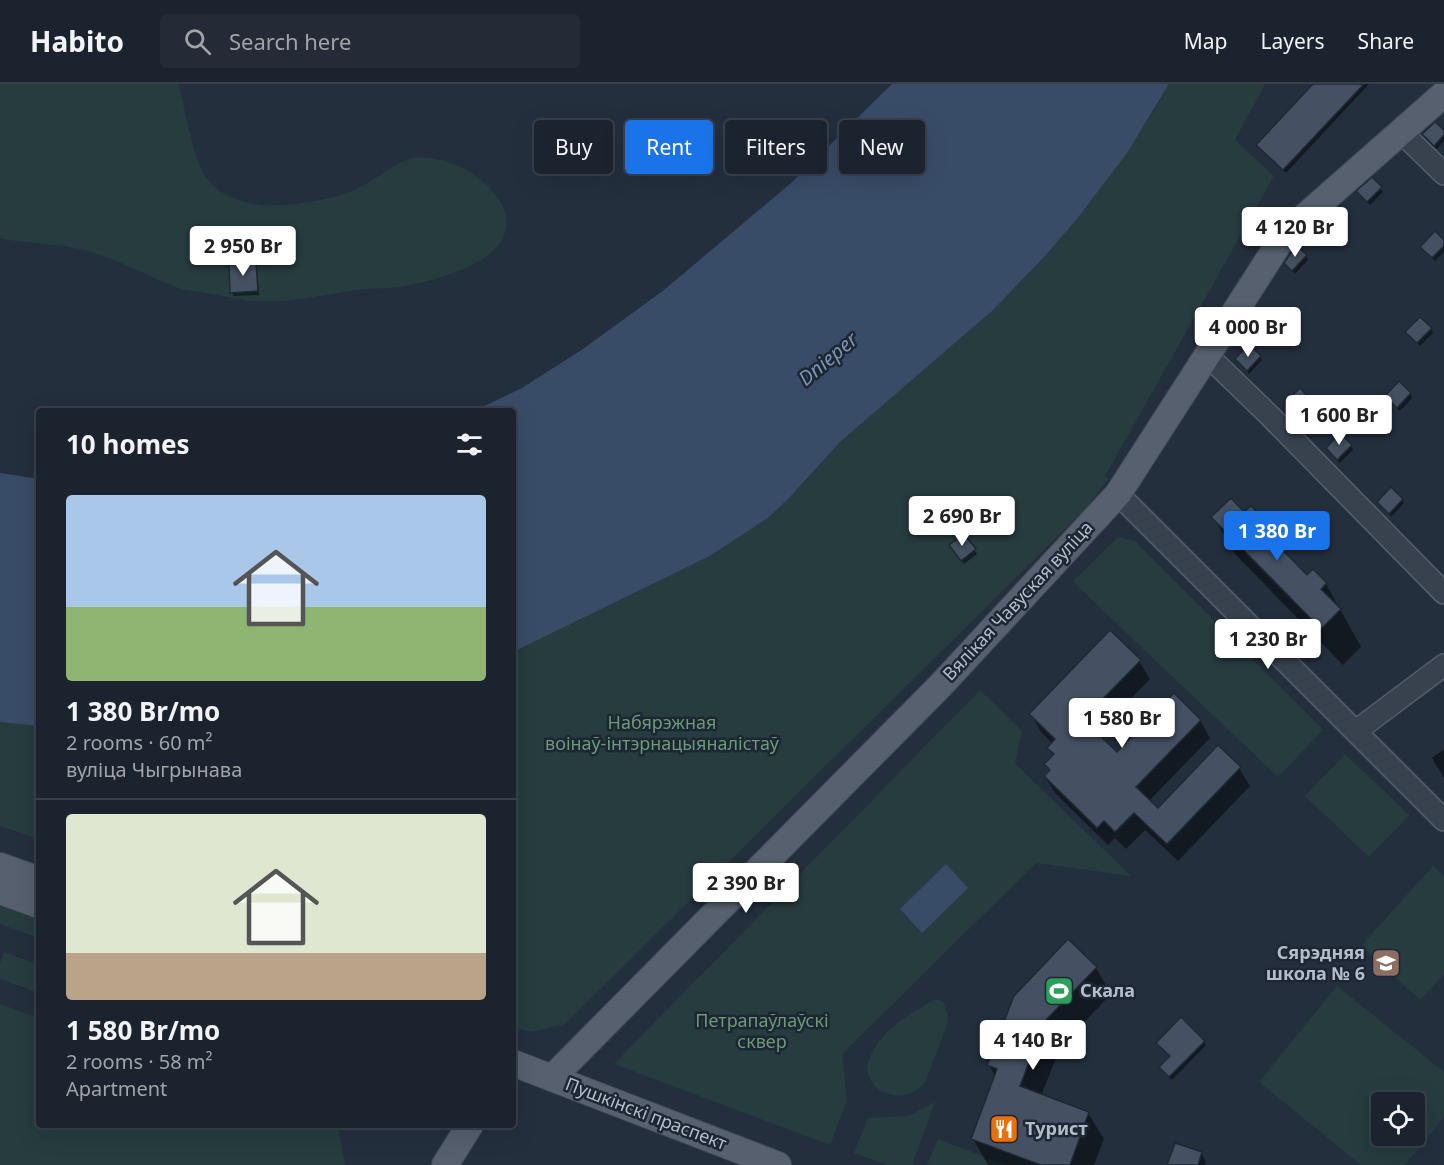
<!DOCTYPE html>
<meta charset="utf-8">
<style>
body{margin:0;font-family:"Noto Sans",sans-serif;background:#242b36;color:#f1f3f6;height:100vh;display:flex;flex-direction:column;font-size:22px;white-space:nowrap}
*{box-sizing:border-box;margin:0}
p{font-size:20px;color:#a0a4aa}
.icon{flex:none;width:33px;height:33px;fill:none;stroke:currentColor;stroke-width:2;stroke-linecap:round;stroke-linejoin:round}
.map{position:relative;flex:1;overflow:hidden}
.side{position:absolute;left:36px;top:324px;width:480px;height:720px;display:flex;flex-direction:column;background:#1b232e;border-radius:6px;box-shadow:0 6px 24px #0002,0 0 0 2px #39404a}
.side>*{flex:none}
.guide{position:absolute;left:534px;top:36px;width:570px;height:54px;display:flex;gap:12px}
.controls{position:absolute;left:1371px;top:1008px;display:grid;gap:12px}
.controls a{display:grid;place-items:center;width:54px;height:54px;border-radius:6px;background:#1b232e;box-shadow:0 6px 24px #0002,0 0 0 2px #39404a;font-size:30px}
.price{position:absolute;translate:-50% -51px;padding:0 14px;border-radius:6px;background:#fff;color:#222;font-size:20px;line-height:39px;filter:drop-shadow(0 2px 3px #0008)}
.price::after{content:'';position:absolute;left:50%;top:36px;width:18px;height:14px;margin-left:-9px;background:inherit;clip-path:polygon(0 0,100% 0,50% 100%)}
.price.active{background:#1a73e8;color:#fff}
ul{padding:0;list-style:none}
li{display:grid;align-content:center;gap:12px;height:318px;padding:0 30px}
li+li{border-top:2px solid #39404a}
li span{display:grid;place-items:center;height:186px;border-radius:6px;color:#555}
li>.icon{margin-inline-start:auto}
span .icon{width:108px;height:108px;fill:#fffc;stroke-width:1}
li b{font-size:26px}
h2{display:flex;justify-content:space-between;align-items:center;height:72px;padding:0 30px;font-size:26px}
.pill{padding:0 21px;border-radius:6px;background:#1b232e;box-shadow:0 6px 24px #0002,0 0 0 2px #39404a;font-size:21px;line-height:54px}
.pill.active{background:#1a73e8;color:#fff}
header{display:flex;align-items:center;gap:36px;box-sizing:border-box;height:84px;padding:0 30px;background:#1b232e;border-bottom:2px solid #39404a}
header strong{font-size:28px}
nav{display:flex;gap:33px;margin-inline-start:auto;font-size:21px}
.search{width:420px;height:54px;background:#242b36;display:flex;align-items:center;gap:15px;box-sizing:border-box;padding:0 21px;border-radius:6px;color:#a0a4aa;font-size:22px}
.map>svg:first-child{display:block}
.green{fill:#263c3f;fill-rule:evenodd}
.water{fill:#394c67}
.shadow{fill:#0007}
.building{fill:#455162;stroke:#1f2835;stroke-width:1.5}
.lines{fill:none;stroke-linecap:round;stroke-linejoin:round}
.minor-casing{stroke:#565f6c;stroke-width:24}
.major-casing{stroke:#414a57;stroke-width:28}
.minor{stroke:#38414e;stroke-width:21}
.major{stroke:#56606e;stroke-width:26}
.labels{text-anchor:middle;stroke-width:5;stroke-linejoin:round;paint-order:stroke}
.street-label{font-size:18px;fill:#b4bcc9;stroke:#1d2633}
.park-label{font-size:18px;fill:#6b9a76;stroke:#1d2633}
.poi-label{font-size:18px;font-weight:bold;fill:#b4bcc9;stroke:#1d2633;text-anchor:start}
.water-label{font-size:20px;font-style:italic;fill:#7c92b1;stroke:#1d2633}
</style>
<header>
<strong>Habito</strong>
<div class="search"><svg class="icon" aria-label="search" viewBox="0 0 24 24"><circle cx="10" cy="10" r="6"/><path d="M15 15l6 6"/></svg>Search here</div>
<nav><a>Map</a><a>Layers</a><a>Share</a></nav>
</header>
<div class="map">
<svg width="1444" height="1081" viewBox="0 0 1444 1081">
<rect width="100%" height="100%" fill="#242f3e"/>
<g class="green">
<path d="M0 0H179C184 22 194 79 207 95 218 110 242 119 260 121 282 124 337 115 357 105 374 97 397 77 414 74 447 69 492 95 504 125 523 176 433 198 398 203 385 205 371 204 358 206 326 210 287 220 254 217 238 216 221 211 205 209 196 207 185 207 176 203 145 191 116 174 84 166 56 159 27 160 0 154Z"/>
<path d="M1169 0H1265L1235 56 1274 92 1105 392 1108 395 1082 430 1079 431 565 940 531 948 513 943V568L710 472 768 434 790 413 840 358 992 227 1046 171 1076 136 1151 32Z"/>
<path d="M1118 453 1135 457 1323 646 1278 693 1073 498Z"/>
<path d="M980 606 1022 647 1015 679 1131 792 1036 779 842 970 847 1017 830 1061 614 980Z"/>
<path d="M0 638 39 642V755L0 742Z"/>
<path d="M1345 670 1409 731 1369 773 1305 712Z"/>
<path d="M1433 782 1444 792V890L1420 916 1361 862Z"/>
<path d="M0 822 39 836V854L0 840Z"/>
<path d="M4 868 39 881V909L0 895V880Z"/>
<path d="M1337 902 1444 988V1033L1405 1081H1361L1259 998ZM1414 1018V1052H1382V1018Z"/>
<path d="M936 915 943 918 947 928 948 938 926 996C906 1027 859 1007 869 976 877 949 913 927 936 915Z"/>
<path d="M0 920 39 934V1041H338L345 1081H0Z"/>
<path d="M935 1018 912 1081H887L854 1069 868 1034 908 1032Z"/>
<path d="M938 1055 1006 1081H927Z"/>
</g>
<g class="water">
<path d="M892 0H1169L1127 69 1076 136 1046 171 992 227 840 358 790 413 768 434 710 472 513 568V327H474L522 304 583 265 664 206 791 99Z"/>
<path d="M0 389 39 395V642L0 638Z"/>
<path d="M946 780 968 804 922 849 900 825Z"/>
</g>
<g class="shadow">
<path d="M1315 0H1369L1286 89 1260 65Z"/>
<path d="M1444 49V57L1437 65 1424 51Z"/>
<path d="M1372 95 1383 108 1370 121 1358 108Z"/>
<path d="M1444 158V168L1435 177 1424 167Z"/>
<path d="M1306 172 1308 176 1295 190 1288 183Z"/>
<path d="M255 179 257 183 259 211 234 212 232 208Z"/>
<path d="M1431 245 1433 249 1420 262 1407 248Z"/>
<path d="M1260 272 1262 276 1249 290 1236 275Z"/>
<path d="M1410 310 1412 314 1400 327 1386 313Z"/>
<path d="M1310 317 1312 320 1300 334 1287 319Z"/>
<path d="M1351 362 1353 366 1340 379 1328 364Z"/>
<path d="M1402 416 1404 419 1391 433 1378 418Z"/>
<path d="M1244 430 1263 437 1280 466 1306 493 1313 487 1326 500 1361 563 1343 581 1235 470 1213 433Z"/>
<path d="M964 452 977 470 964 480 953 465Z"/>
<path d="M1139 577 1150 595 1096 650 1117 670 1200 636 1210 654 1149 717 1158 726 1239 684 1250 702 1178 777 1145 746 1126 765 1115 754 1108 761 1056 710 1045 693 1050 687 1046 680 1054 673 1049 664 1053 660 1041 648 1031 630Z"/>
<path d="M1444 665V694L1432 674Z"/>
<path d="M1068 857 1096 884 1111 910 1060 964 1041 1012 1088 1029 1104 1055 1094 1081H988L973 1055 996 993 989 981Z"/>
<path d="M1204 958 1206 961 1172 996 1163 987 1171 973 1158 959Z"/>
<path d="M1201 1069 1206 1078 1205 1081H1169Z"/>
</g>
<g class="building">
<path d="M1313 0H1364L1283 86 1256 61Z"/>
<path d="M1435 38 1444 46V51L1434 62 1422 50Z"/>
<path d="M1372 93 1382 103 1367 118 1356 107Z"/>
<path d="M1435 147 1444 156V162L1432 174 1420 163Z"/>
<path d="M1296 161 1307 171 1292 187 1284 179Z"/>
<path d="M256 178 258 207 230 209 229 179Z"/>
<path d="M1420 233 1432 244 1417 259 1405 248Z"/>
<path d="M1249 260 1261 272 1247 287 1235 275Z"/>
<path d="M1399 297 1411 309 1397 324 1385 312Z"/>
<path d="M1300 304 1311 316 1297 331 1285 319Z"/>
<path d="M1340 349 1352 361 1337 376 1326 364Z"/>
<path d="M1391 403 1403 415 1389 430 1377 418Z"/>
<path d="M1231 414 1244 428 1251 422 1265 436 1259 442 1307 491 1313 485 1327 499 1321 505 1341 525 1321 545 1211 433Z"/>
<path d="M964 450 976 465 961 477 949 461Z"/>
<path d="M1110 546 1141 576 1083 635 1117 668 1174 609 1201 636 1136 703 1158 724 1218 661 1241 683 1167 760 1134 729 1115 748 1104 737 1097 744 1044 692 1050 686 1044 680 1054 670 1047 664 1055 655 1029 630Z"/>
<path d="M1068 855 1097 883 1045 937 1020 1002 1089 1028 1070 1081H1041L971 1055 997 985 987 981 1014 912Z"/>
<path d="M1181 933 1205 957 1169 993 1159 983 1170 972 1156 959Z"/>
<path d="M1175 1059 1202 1068 1198 1081H1167Z"/>
</g>
<g class="lines">
<g class="minor-casing">
<g id="minor">
<path d="M1401 48 1444 90"/>
<path d="M1206 270 1270 332 1444 509"/>
<path d="M1118 410 1444 736"/>
<path d="M1356 647 1444 581"/>
</g>
</g>
<g class="major-casing">
<g id="major">
<path d="M0 782 39 796"/>
<path d="M0 807 39 821"/>
<path d="M513 979 778 1081"/>
<path d="M552 994 940 602 1118 410 1285 150 1444 10"/>
<path d="M445 1081 470 1041"/>
</g>
</g>
<use href="#minor" class="minor"/>
<use href="#major" class="major"/>
</g>
<defs>
<g id="school-square" transform="scale(1.5)"><rect x="-9" y="-9" width="18" height="18" rx="4" fill="#8d6e63" stroke="#1d2633"/><path d="M0-5L7-2L0 1L-7-2ZM-4 1L0 2.5L4 1V4Q0 6-4 4Z" fill="#fff"/></g>
<g id="stadium-square" transform="scale(1.5)"><rect x="-9" y="-9" width="18" height="18" rx="4" fill="#2e9e5b" stroke="#1d2633"/><path d="M0-5a6.5 5 0 1 0 0 10a6.5 5 0 1 0 0-10ZM-3.5-1.8h7v3.6h-7Z" fill="#fff"/></g>
<g id="restaurant-square" transform="scale(1.5)"><rect x="-9" y="-9" width="18" height="18" rx="4" fill="#e8710a" stroke="#1d2633"/><path d="M-5-6h1v4h1v-4h1v4h1v-4h1v5L-1.5 .5V6h-2V.5L-5-1ZM5-6V6H3V1.5H1.5Q1.5-4 5-6Z" fill="#fff"/></g>
</defs>
<g fill-rule="evenodd">
<use href="#school-square" x="1386" y="879"/>
<use href="#stadium-square" x="1059" y="907"/>
<use href="#restaurant-square" x="1004" y="1045"/>
</g>
<g class="labels">
<g class="street-label">
<text transform="translate(1018 517) rotate(-47)" y="6">Вялікая Чавуская вуліца</text>
<text transform="translate(646 1030) rotate(21)" y="6">Пушкінскі праспект</text>
</g>
<g class="park-label">
<text x="662" y="645">Набярэжная<tspan x="662" dy="21">воінаў-інтэрнацыяналістаў</tspan></text>
<text x="762" y="943">Петрапаўлаўскі<tspan x="762" dy="21">сквер</tspan></text>
</g>
<g class="poi-label">
<text x="1365" y="875" text-anchor="end">Сярэдняя<tspan x="1365" dy="21">школа № 6</tspan></text>
<text x="1080" y="913">Скала</text>
<text x="1025" y="1051">Турист</text>
</g>
<g class="water-label">
<text transform="translate(828 275) rotate(-40)" y="7">Dnieper</text>
</g>
</g>
</svg>
<div class="controls">
<a><svg class="icon" aria-label="locate" viewBox="0 0 24 24"><circle cx="12" cy="12" r="6"/><path d="M12 2v4M12 18v4M2 12h4M18 12h4"/></svg></a>
</div>
<b class="price" style="left:1295px;top:174px">4 120 Br</b>
<b class="price" style="left:243px;top:193px">2 950 Br</b>
<b class="price" style="left:1248px;top:274px">4 000 Br</b>
<b class="price" style="left:1339px;top:362px">1 600 Br</b>
<b class="price" style="left:962px;top:463px">2 690 Br</b>
<b class="price active" style="left:1277px;top:478px">1 380 Br</b>
<b class="price" style="left:1268px;top:586px">1 230 Br</b>
<b class="price" style="left:1122px;top:665px">1 580 Br</b>
<b class="price" style="left:746px;top:830px">2 390 Br</b>
<b class="price" style="left:1033px;top:987px">4 140 Br</b>
<div class="guide">
<a class="pill">Buy</a>
<a class="pill active">Rent</a>
<a class="pill">Filters</a>
<a class="pill">New</a>
</div>
<section class="side">
<h2>10 homes<svg class="icon" aria-label="filters" viewBox="0 0 24 24"><path d="M4 7h16M4 17h16"/><circle cx="9" cy="7" r="2"/><circle cx="15" cy="17" r="2"/></svg></h2>
<ul>
<li><span style="background:linear-gradient(#a9c7e8 60%,#8fb573 0)"><svg class="icon" aria-label="home" viewBox="0 0 24 24"><path d="M3 11l9-7 9 7M6 9v11h12V9"/></svg></span><div><b>1 380 Br/mo</b><p>2 rooms · 60 m²</p><p>вуліца Чыгрынава</p></div></li>
<li><span style="background:linear-gradient(#dfe7d0 75%,#b9a48a 0)"><svg class="icon" aria-label="home" viewBox="0 0 24 24"><path d="M3 11l9-7 9 7M6 9v11h12V9"/></svg></span><div><b>1 580 Br/mo</b><p>2 rooms · 58 m²</p><p>Apartment</p></div></li>
</ul>
</section>
</div>
